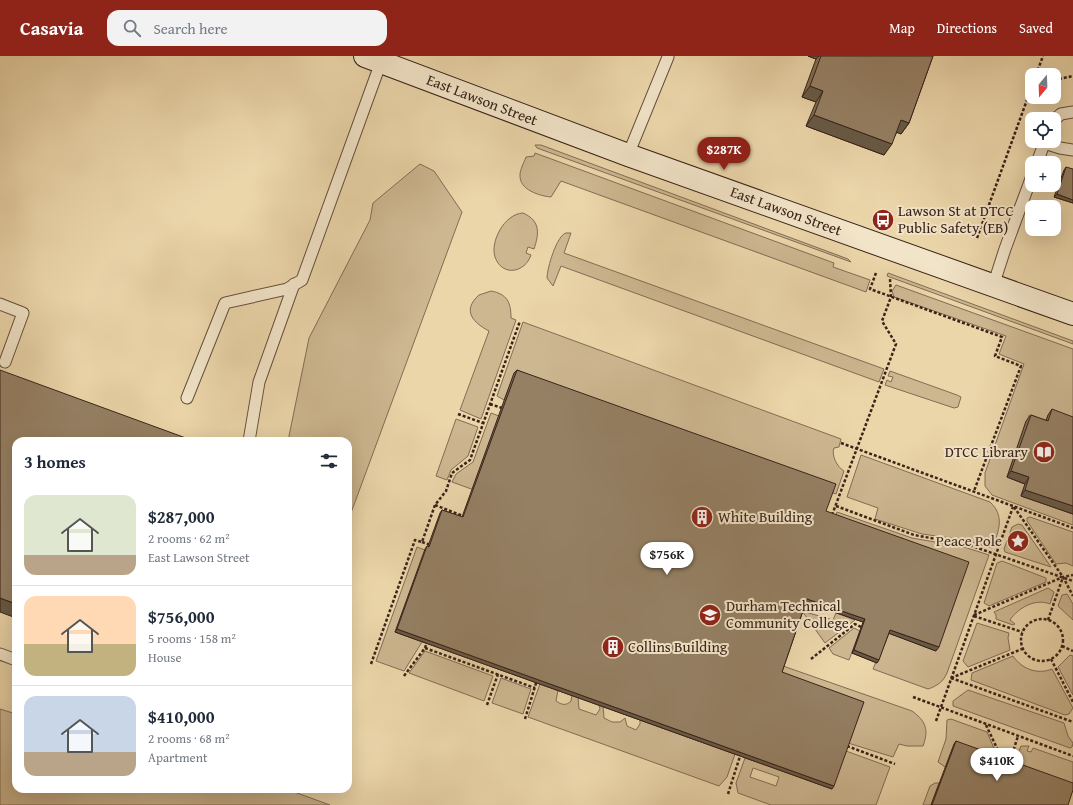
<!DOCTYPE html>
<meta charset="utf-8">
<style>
body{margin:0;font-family:"Gentium Book Plus",serif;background:#f2f2f3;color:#1f2937;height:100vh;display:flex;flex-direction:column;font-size:15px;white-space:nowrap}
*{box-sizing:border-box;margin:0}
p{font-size:13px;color:#747a83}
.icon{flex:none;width:22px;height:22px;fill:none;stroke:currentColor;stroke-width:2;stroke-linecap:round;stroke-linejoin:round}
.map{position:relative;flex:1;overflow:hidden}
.details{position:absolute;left:12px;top:381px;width:340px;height:356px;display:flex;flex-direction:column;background:#fff;border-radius:12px;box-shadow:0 4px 16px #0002}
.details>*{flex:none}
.needle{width:26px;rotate:199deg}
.buttons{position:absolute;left:1025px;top:12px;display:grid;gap:8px}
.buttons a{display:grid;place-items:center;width:36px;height:36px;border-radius:8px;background:#fff;box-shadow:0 4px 16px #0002;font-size:20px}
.price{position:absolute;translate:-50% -34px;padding:0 9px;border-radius:14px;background:#fff;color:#222;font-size:13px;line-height:26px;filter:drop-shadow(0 1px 2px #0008)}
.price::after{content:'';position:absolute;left:50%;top:24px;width:12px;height:9px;margin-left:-6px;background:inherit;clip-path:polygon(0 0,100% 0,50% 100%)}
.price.current{background:#8f2418;color:#fff}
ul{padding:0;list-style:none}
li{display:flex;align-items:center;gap:12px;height:100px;padding:0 12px}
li+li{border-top:1px solid #e0e1e3}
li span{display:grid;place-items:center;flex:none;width:112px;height:80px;border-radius:12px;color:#555}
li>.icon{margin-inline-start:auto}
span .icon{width:48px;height:48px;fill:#fffc;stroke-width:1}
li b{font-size:17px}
h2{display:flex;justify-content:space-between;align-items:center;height:48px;padding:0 12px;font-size:17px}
header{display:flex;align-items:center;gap:24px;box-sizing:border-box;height:56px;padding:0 20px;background:#8f2418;color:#fff}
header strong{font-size:19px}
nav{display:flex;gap:22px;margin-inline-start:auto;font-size:14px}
.search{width:280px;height:36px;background:#f2f2f3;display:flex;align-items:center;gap:10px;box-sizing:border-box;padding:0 14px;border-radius:12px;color:#747a83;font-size:15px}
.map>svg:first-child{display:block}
.green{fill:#cdb791;stroke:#826c55;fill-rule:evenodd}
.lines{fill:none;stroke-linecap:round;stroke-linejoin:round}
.lane-casing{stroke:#654f3d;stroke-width:13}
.secondary-casing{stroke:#382219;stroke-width:24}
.path{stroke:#382219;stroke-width:2.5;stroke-dasharray:3 2;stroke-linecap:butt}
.lane{stroke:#f2e4c8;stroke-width:11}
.secondary{stroke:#f2e4c8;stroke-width:22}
.wall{fill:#806e56;stroke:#382219}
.shaded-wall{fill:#685a46;stroke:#382219}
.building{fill:#958064;stroke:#382219}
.labels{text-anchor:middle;stroke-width:4;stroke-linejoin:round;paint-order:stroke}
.street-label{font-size:15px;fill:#382219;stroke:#f2e4c8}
.poi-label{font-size:15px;fill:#382219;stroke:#f2e4c8;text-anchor:start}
</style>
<header>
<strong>Casavia</strong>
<div class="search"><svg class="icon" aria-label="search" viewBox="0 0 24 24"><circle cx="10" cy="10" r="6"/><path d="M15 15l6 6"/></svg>Search here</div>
<nav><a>Map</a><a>Directions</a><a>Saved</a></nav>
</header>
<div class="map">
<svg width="1073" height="749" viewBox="0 0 1073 749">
<rect width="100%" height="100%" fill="#ebd6aa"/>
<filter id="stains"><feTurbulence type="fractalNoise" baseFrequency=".005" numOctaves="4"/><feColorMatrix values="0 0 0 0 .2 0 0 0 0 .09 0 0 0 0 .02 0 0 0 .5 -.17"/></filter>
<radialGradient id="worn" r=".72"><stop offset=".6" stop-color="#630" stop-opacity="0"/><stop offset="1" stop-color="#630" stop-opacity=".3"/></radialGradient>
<g class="green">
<path d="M535 89H541L848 203 851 206 537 92Z"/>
<path d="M535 97 834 207 833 211 870 224 866 236 561 125 551 141C540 140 519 134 520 119 520 113 524 107 526 101L534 100Z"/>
<path d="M420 108 434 115 462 156 348 465V385H288L309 282 370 164 373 147Z"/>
<path d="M523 157C541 165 539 178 534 193L528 191 526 197 531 199C525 217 502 221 495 201 490 186 504 158 523 157Z"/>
<path d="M566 177H571L564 197 884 313 879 326 561 210 553 230 547 222C547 212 557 179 566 177Z"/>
<path d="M888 217 1073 285V288L887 220Z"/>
<path d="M896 229 1073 293V368L1048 359 1046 364 1029 359 1007 421 1025 428 1021 439 1073 458V469L992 439 985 430V417L1024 308 999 298 1006 280 894 241 892 235Z"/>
<path d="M491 235C507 238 511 246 511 262L516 264 481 363 460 354 489 275C474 267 461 255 479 239Z"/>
<path d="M523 266 841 383 839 391 834 392C831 399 837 411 844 415L836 438 515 317 504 344 497 340Z"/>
<path d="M890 315 957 339 961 341 958 351 954 352 885 329 887 324 891 326 893 321 888 320Z"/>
<path d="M491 357 499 360 474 434 452 426 456 418 473 406Z"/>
<path d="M456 363 478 371 468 400 451 414 447 424 436 420Z"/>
<path d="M861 399 990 446C1005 460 999 475 992 492L965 484 922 478 875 463 878 452 847 441Z"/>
<path d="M837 456 912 482 964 491 989 499 947 617C943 626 937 630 928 633L873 613 888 577 936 594 835 462Z"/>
<path d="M1030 461 1073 476V510L1066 507 1056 508 1027 465V462Z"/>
<path d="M1018 468 1022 469 1051 511 1005 496 1004 493 1012 471Z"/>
<path d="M417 491 425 494 422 586 404 615 376 605Z"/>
<path d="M1002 505 1046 522V526L989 550 984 547 997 507Z"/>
<path d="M1048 532 1054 536 1050 548C1035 542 1018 552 1010 564L1015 568 1013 569 996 563V559L994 556Z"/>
<path d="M1067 538 1073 548V564L1058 550 1062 539Z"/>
<path d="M802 555 833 564 836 557 855 564 825 587Z"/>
<path d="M977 567 1009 577 1008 582 1010 594 968 611 963 605Z"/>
<path d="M854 572 860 575 849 604 833 598 829 592Z"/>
<path d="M425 595 493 620 484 645 409 617Z"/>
<path d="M1070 599 1073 600V639L1058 611Z"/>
<path d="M1013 600C1022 613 1037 619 1052 613L1073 652 1069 658 1065 659 971 624 972 617Z"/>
<path d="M783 610 912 655C926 665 929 674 923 690H907L899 688 893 701 848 687 779 619Z"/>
<path d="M501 622 531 633 523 658 492 647Z"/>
<path d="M540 628 558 634 556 645C562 649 566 650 571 645L572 639 578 641 579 653 596 659 600 653 599 649 603 650 604 662 612 666H620L625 662 627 670 636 674 640 668V664L735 698 727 721 719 730 528 661Z"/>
<path d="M968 634 1064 667 1068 680 1073 687 1072 691 1070 692 953 650V645Z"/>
<path d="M0 653 16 658V733H286L330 749H0Z"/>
<path d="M951 663 987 676 999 704 945 711 938 706 946 683 947 664Z"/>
<path d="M1021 690H1029L1027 695 1031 696 1033 692 1073 706V731L1013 710Z"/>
<path d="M846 695 890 711 876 749H771L738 737 736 727 745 702 763 708ZM753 712 779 721 776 730 750 721Z"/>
<path d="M935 727H939L931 749H923L930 730Z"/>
</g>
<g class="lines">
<g class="lane-casing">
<g id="lane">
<path d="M1054 64 1061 58 1073 56"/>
<path d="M1044 87 1060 92 1073 94"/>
<path d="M628 99 668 1"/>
<path d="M1037 107 1045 85"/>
<path d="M993 230 1005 193 1032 120"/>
<path d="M0 248 23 257 5 306"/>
<path d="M187 342 225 247 287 233 302 224 381 6"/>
<path d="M249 385 259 326 294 228"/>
<path d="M0 598 16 604"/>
</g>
</g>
<g class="secondary-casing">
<path id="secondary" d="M365 0 628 99 1073 258"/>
</g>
<g class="path">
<path d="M1036 19 1043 0"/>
<path d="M1054 24 1073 20"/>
<path d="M977 182 1032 30"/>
<path d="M876 217 870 233 1002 281 995 300 1021 310 974 435"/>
<path d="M490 348 502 352"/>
<path d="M458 358 483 367"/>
<path d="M841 387 1073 472"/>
<path d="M435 449 463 460"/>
<path d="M836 450 914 479 969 489 1073 525"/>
<path d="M1014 451 1063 521 1073 540"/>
<path d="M832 459 896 288 882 265 891 241 890 223"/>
<path d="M422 486 431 489"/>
<path d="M974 559 1063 521 1073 519"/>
<path d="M974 560 1022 576"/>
<circle cx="1042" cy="584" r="21"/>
<path d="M1048 564 1063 521"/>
<path d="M1062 590 1073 595"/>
<path d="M425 592 535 632"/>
<path d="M811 603 855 568 861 571"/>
<path d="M1051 603 1073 646"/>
<path d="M371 608 415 484 422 486 435 449 446 435 452 417 470 404 520 265"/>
<path d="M404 620 425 592 427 586"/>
<path d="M951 622 1073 666"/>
<path d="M951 622 1022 593"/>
<path d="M913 641 1073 700"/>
<path d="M487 649 498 618"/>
<path d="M525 663 537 624"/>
<path d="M936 665 1013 451"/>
<path d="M986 669 1002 703"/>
<path d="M847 690 895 708"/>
<path d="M1009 708 1018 680"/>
<path d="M728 738 741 697"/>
</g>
<use href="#lane" class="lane"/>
<use href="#secondary" class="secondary"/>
</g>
<g class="wall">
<path d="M808 0H933L909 67 901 78 897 76 884 99 806 70 816 46 802 41 816 3Z"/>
<path d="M1066 111 1073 147 1054 141 1064 114Z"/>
<path d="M517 314 826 455 936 595 889 577 877 607 852 597 863 566 806 546 782 616 832 733 395 576 425 493 427 490H428L440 457 442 454 462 461 514 317Z"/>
<path d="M1052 353 1073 458 1021 440 1025 428 1007 421 1026 365 1031 359 1046 365 1048 359Z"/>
<path d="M956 685 1068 749H931L954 688Z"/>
</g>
<g class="shaded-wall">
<path d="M808 0H819L816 3Z"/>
<path d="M810 30 823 35 816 46 802 41Z"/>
<path d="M814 59 892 88 884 99 806 70Z"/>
<path d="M901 64 909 67 901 78 893 75Z"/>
<path d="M1057 138 1073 144V147L1054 141Z"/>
<path d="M1011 415 1029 421 1025 428 1007 421Z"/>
<path d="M1025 434 1073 450V458L1021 440Z"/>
<path d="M0 542 16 548V562L0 556Z"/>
<path d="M807 543 865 563 863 566 805 546Z"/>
<path d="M397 573 834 730 832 733 395 576Z"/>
<path d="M890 574 939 591 936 595 888 577Z"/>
<path d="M854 594 879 604 877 607 852 597Z"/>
</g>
<g class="building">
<path d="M821 0H933L909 67 901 64 892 88 814 59 823 35 810 30Z"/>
<path d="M1066 111 1073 113V144L1057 138Z"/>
<path d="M0 314 194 385H16V548L0 542Z"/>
<path d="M517 314 836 428 826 455 969 506 939 591 890 574 879 604 854 594 865 563 807 543 782 616 864 646 834 730 397 573 427 490 429 491 442 454 463 461Z"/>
<path d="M1052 353 1073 361V450L1025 434 1029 421 1011 415 1031 359 1048 365Z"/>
<path d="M956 685 1073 727V734L1068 749H932Z"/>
</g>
<defs>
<g id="bus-disc" transform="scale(1.15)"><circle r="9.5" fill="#8f2418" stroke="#f2e4c8"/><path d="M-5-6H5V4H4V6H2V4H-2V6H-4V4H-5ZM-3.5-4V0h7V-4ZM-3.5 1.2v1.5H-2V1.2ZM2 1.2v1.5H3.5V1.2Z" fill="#fff"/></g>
<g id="library-disc" transform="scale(1.15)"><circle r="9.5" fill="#8f2418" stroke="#f2e4c8"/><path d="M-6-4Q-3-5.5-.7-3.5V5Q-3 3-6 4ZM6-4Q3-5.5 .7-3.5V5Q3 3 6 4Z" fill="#fff"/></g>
<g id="building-disc" transform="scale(1.15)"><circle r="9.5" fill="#8f2418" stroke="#f2e4c8"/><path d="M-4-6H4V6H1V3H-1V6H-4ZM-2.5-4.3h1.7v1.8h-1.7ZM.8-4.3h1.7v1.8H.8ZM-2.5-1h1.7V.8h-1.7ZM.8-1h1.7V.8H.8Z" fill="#fff"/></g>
<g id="sight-disc" transform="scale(1.15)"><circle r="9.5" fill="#8f2418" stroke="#f2e4c8"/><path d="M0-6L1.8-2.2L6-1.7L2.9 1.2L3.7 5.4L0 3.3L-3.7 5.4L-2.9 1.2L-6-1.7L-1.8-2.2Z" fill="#fff"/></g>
<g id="university-disc" transform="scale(1.15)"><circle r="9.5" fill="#8f2418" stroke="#f2e4c8"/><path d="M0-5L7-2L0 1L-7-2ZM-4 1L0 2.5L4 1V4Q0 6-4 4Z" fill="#fff"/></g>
</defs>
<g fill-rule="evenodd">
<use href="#bus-disc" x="883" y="164"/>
<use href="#library-disc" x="1044" y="396"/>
<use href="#building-disc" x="702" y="461"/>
<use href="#sight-disc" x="1018" y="485"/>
<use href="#university-disc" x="710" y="559"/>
<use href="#building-disc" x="613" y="591"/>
</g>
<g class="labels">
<g class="street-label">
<text transform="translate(482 44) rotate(21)" y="5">East Lawson Street</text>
<text transform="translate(786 155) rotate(20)" y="5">East Lawson Street</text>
</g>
<g class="poi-label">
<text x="898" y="160">Lawson St at DTCC<tspan x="898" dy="17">Public Safety (EB)</tspan></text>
<text x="1028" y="401" text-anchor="end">DTCC Library</text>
<text x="718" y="466">White Building</text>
<text x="1002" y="490" text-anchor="end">Peace Pole</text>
<text x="726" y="555">Durham Technical<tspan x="726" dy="17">Community College</tspan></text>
<text x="628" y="596">Collins Building</text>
</g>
</g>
<rect width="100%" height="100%" filter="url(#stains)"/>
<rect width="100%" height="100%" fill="url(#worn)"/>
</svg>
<div class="buttons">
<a><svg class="needle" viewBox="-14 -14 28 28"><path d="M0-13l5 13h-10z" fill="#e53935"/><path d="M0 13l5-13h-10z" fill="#747a83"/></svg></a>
<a><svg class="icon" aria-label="locate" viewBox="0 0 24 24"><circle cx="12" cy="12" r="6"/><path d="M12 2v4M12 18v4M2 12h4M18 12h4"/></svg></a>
<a>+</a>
<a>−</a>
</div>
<b class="price current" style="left:724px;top:115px">$287K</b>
<b class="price" style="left:667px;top:520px">$756K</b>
<b class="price" style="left:997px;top:726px">$410K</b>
<section class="details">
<h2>3 homes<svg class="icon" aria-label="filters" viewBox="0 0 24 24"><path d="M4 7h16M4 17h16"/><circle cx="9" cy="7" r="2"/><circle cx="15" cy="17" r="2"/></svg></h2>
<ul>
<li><span style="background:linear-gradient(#dfe7d0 75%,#b9a48a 0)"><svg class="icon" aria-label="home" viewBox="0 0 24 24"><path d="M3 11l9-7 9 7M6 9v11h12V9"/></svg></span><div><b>$287,000</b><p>2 rooms · 62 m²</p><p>East Lawson Street</p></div></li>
<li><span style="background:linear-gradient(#ffd9b3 60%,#c2b280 0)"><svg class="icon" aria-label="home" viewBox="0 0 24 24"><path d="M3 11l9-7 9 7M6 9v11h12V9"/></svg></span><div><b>$756,000</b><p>5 rooms · 158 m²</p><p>House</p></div></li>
<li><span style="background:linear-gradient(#c9d6e8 70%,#b9a48a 0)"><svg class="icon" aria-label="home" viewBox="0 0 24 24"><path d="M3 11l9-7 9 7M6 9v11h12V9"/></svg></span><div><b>$410,000</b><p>2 rooms · 68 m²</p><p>Apartment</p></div></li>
</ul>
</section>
</div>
